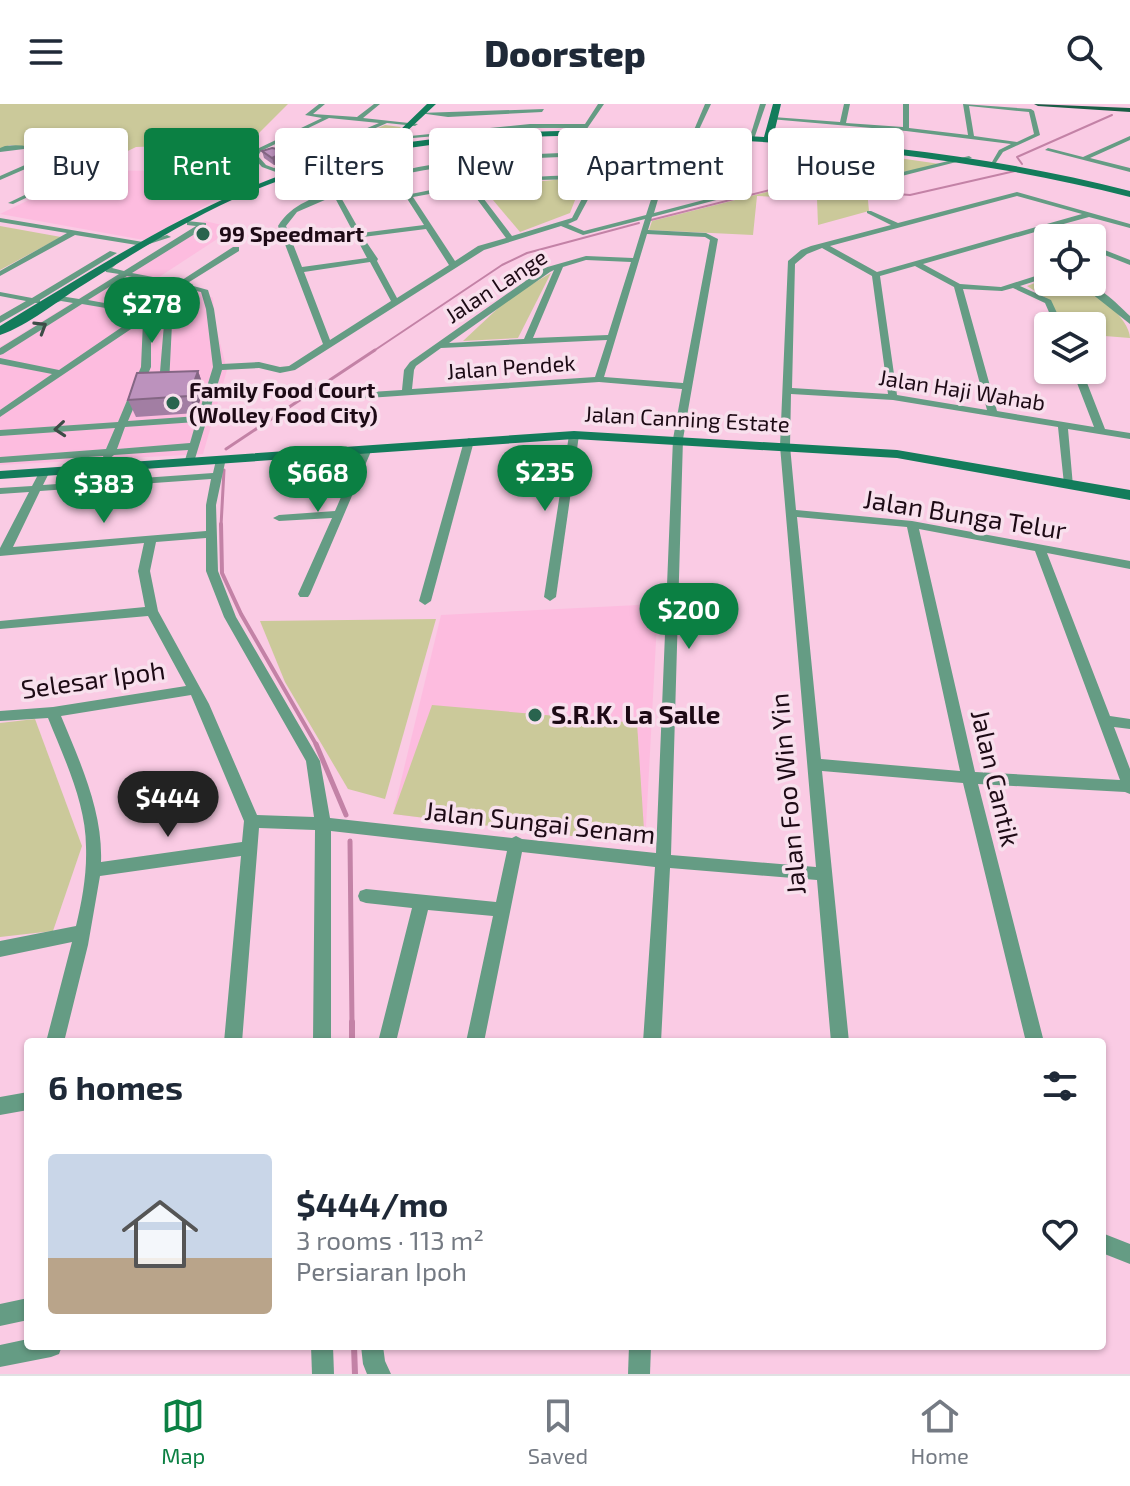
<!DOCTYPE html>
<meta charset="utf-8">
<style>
body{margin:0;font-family:"Exo 2",sans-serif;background:#f2f2f3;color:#1f2937;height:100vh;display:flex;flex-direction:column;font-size:30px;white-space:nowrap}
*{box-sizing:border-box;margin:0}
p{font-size:26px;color:#747a83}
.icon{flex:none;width:44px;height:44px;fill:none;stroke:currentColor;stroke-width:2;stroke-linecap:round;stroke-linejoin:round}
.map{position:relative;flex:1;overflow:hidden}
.sheet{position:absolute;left:24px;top:934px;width:1082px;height:312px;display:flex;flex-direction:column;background:#fff;border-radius:8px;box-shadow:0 2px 6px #0004}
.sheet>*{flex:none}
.top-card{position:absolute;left:24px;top:24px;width:1082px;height:72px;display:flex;gap:16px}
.tools{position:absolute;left:1034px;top:120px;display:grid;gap:16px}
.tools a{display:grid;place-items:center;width:72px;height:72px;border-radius:8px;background:#fff;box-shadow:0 2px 6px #0004;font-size:40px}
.price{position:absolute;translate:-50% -68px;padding:0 18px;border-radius:28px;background:#0b8043;color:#fff;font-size:26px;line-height:52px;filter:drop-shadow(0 2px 4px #0008)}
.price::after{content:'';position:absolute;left:50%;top:48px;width:24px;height:18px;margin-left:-12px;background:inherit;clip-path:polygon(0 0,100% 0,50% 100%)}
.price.current{background:#222;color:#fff}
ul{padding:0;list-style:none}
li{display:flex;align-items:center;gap:24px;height:200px;padding:0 24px}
li span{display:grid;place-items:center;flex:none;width:224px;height:160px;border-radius:8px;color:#555}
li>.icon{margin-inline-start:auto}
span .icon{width:96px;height:96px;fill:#fffc;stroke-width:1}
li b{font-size:34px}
h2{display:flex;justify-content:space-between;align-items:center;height:96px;padding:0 24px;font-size:34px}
.chip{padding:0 28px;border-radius:8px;background:#fff;box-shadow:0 2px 6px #0004;font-size:28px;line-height:72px}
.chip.current{background:#0b8043;color:#fff}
header{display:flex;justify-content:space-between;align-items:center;height:104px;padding:0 24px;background:#fff;font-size:36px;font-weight:800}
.tabs{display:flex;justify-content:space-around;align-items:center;height:112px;border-top:2px solid #e0e1e3;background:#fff;font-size:22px;color:#747a83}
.tabs a{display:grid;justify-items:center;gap:4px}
.tabs .current{color:#0b8043}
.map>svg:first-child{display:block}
.built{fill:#fdbcdf}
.green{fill:#cbc99a}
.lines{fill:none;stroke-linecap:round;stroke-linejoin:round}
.stream-far4{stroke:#c382a6;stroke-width:2}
.stream-far3{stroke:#c382a6;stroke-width:3}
.stream-far2{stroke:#c382a6;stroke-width:4}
.stream-far1{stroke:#c382a6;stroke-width:5}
.stream{stroke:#c382a6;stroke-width:6}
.street{fill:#659c84;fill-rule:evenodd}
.secondary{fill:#137c5b;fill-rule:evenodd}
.primary{fill:#195d45;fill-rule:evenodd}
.wall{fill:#a27ea3}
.shaded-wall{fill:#846684}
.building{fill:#bc92bd;stroke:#846684;stroke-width:2}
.oneway{stroke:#3d4c47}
.poi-dot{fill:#29644e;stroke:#f8e0ed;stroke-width:3}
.labels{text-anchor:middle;stroke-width:7;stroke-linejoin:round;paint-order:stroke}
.far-poi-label{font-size:22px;font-weight:bold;fill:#1d0a15;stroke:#f8e0ed;text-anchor:start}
.far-street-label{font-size:22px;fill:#1d0a15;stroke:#f8e0ed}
.street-label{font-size:26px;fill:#1d0a15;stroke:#f8e0ed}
.poi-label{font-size:26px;font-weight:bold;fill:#1d0a15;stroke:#f8e0ed;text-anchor:start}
</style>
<header><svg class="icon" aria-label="menu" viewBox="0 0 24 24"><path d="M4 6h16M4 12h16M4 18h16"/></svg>Doorstep<svg class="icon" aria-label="search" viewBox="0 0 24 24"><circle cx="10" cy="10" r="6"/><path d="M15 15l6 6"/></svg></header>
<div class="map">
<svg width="1130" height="1270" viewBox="0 0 1130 1270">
<rect width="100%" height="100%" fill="#facbe4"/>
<g class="built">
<path d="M90 66 236 68 232 87 144 136 0 110Z"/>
<path d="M205 117 234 124 156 175 194 183 213 194 215 219 227 266 203 350 0 361V243Z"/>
<path d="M658 500 645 741 393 710 441 511Z"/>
</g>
<g class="green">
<path d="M0 0H288L249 39 136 43 93 64 64 63 45 46 10 41 0 45Z"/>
<path d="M385 21 401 23 393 30 401 38 286 69 277 67Z"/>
<path d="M857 48 940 60C915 66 873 78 855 55Z"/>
<path d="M584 73 570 109 520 128 482 83Z"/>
<path d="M791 82 867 86 869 107 818 121 817 95 757 92 753 131 649 126 652 117Z"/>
<path d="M0 122 61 133 0 166Z"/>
<path d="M551 169 518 234 463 237 510 193Z"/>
<path d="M1048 174V178C1056 178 1066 176 1074 178 1092 182 1130 215 1130 234L1092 231V222H1064L1049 196 1027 182Z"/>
<path d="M436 515 385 695 348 685 285 578 260 517Z"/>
<path d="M432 601 637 619 645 741 393 710Z"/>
<path d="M35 615 82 742 53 827 0 833V619Z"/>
</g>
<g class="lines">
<g class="stream-far4">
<path d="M1022 60 1017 53 1112 11"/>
<path d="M651 116 786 82 910 91 1015 67"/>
<path d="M372 248 502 161 527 149 639 119"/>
</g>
<g class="stream-far3">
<path d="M226 345 375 246"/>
<path d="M221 422 224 366"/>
</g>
<path class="stream-far2" d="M221 420 222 469 241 510 317 642"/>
<g class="stream-far1">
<path d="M316 640 346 711"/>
<path d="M350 737 352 920"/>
</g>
<g class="stream">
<path d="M352 918V938"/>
<path d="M354 1242 355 1270"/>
</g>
<g class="street">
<path d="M319 0H325L313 10 357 13 374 0H380L363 14 418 20 415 22 387 19 279 67 284 69V71L262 63 252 52 257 45 322 14 305 11ZM329 14 379 19 274 64 266 61 258 52 261 47Z"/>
<path d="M598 0H604L584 29 581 27 583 24H527L413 34 410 32 530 20H585Z"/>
<path d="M705 0H711L696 32 691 33Z"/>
<path d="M760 0H766L754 35 749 36Z"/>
<path d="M844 0H850L846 19 903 23V0H909V24L968 31 963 0 1031 5 1034 7 1040 31 1003 48 995 60 992 58 999 46 1011 40 906 27 770 15 773 13 840 18ZM969 2 1029 8 1034 30 1017 38 974 32Z"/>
<path d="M544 5 542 8 448 13 419 9Z"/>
<path d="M614 26 617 28 601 71 658 73 671 31 674 29 677 31 654 109 715 93 726 34 729 32 732 34 720 95 652 113 648 126 706 129 718 135 683 335 671 751 816 763 780 342 788 157 801 146 811 142 891 121 867 109V107H871L898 119 1017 88 1130 120V124L1089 113 1049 124 1072 134H1061L1042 126 923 160 960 180 1001 183 1048 168V173L1020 182 1051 196 1063 222H1055L1045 199 1013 184 1002 187 963 185 997 307 1094 323 1072 266H1082L1105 325 1130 329V335L1068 325 1073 382 1069 383 1064 380 1058 323 893 296 791 290 790 342 796 406 912 417 1130 457V465L1047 449 1110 612 1130 615V625L1114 623 1130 665V690L1125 688 978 680 1044 938H1026L963 679 822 667 849 938H831L817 776 670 764 661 938H643L655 763 522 748 484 938H466L493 812 428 806 396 938H378L412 804 366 799 360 797 358 792 360 787 366 785 496 798 507 747 331 727V938H313L315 726 259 724 242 938H224L241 752 100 772 88 841 64 938H46L72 838 0 853V837L76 822C82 797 87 770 86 743 86 699 64 654 48 614L0 617V607L53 603 186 582 148 512 0 525V517L145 503 138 467 144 439 0 452V444L29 388 0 390V384L32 382 40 367 44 366 49 369 43 381 213 369 217 352H225L226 354 216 401 218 467 236 513 320 657 330 714 512 734 516 732 522 735 656 749 673 335 682 285 599 278 339 296 334 293 339 290 402 286 404 266 410 258 544 164 586 152 633 154 645 115 583 131 561 122 484 146 295 266 280 269 259 264 222 266 194 358H186L185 356 188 346 114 351 108 356 104 355 103 352 0 359V353L106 345 115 324 0 332V326L118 318 141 263 143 217 0 313V306L52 270 0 260V254L59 266 141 210 82 200 3 250 0 251V244L73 199 61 197 46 202 42 200 43 198 60 192 79 195 119 170 106 168 104 163 114 154 121 156 112 164 124 167 196 122 187 121V117L206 119V123L132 169 179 178 233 143H239V147L186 180 208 186 214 205 222 260 259 258 280 263 289 262 323 240 278 122C291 100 317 92 340 85 370 76 399 66 430 61 487 51 545 49 603 48L611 28ZM602 52 594 71C531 71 472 77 411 90L395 72C464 57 532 53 602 52ZM390 74 406 93 424 121 361 129 339 90ZM592 75 572 114 512 132 474 82 534 76ZM599 75 657 77 646 111 584 127 568 120 577 116ZM468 83 506 134 478 142 455 157 413 93ZM334 92 367 154 302 163 286 122 297 108ZM1017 92 1082 110 877 168 830 142ZM426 125 449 161 397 194 377 157 378 155 363 133ZM647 130 705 133 710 136 683 279 604 273ZM822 144 872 172 888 290 792 284 795 160 807 150ZM586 156 631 158 608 231 533 234 563 163ZM370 158 391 197 330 236 304 168ZM915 162 954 183 987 306 897 291 880 172ZM554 166 524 235 449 239 550 168ZM127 172 156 178 121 202 88 196ZM164 180 201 188 206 205 213 263 198 312 128 317 151 263V211L159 205 164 220 159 280 164 283 169 280 172 220 166 200 159 198 147 206 130 204ZM607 236 595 273 412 285 414 266 416 262 441 244ZM196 318 190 339 117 345 125 323ZM211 375 206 401V427L13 443 40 387ZM797 413 907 423 960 667 821 655ZM919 425 1035 447 1120 676 975 668ZM206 434V467L224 513 306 657 314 713 257 711 209 600 158 507 150 467 156 438ZM191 591 244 717 242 738 101 758C103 707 80 658 61 612Z"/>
<path d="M1130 32V36L1090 54 1130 64V68L1045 46 1048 44 1083 53Z"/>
<path d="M793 35 796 37 791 81 788 83 785 81 790 37Z"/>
<path d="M853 39 856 41 858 69 890 71 969 52 972 54 890 75 858 73V81L855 83 852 81 850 41Z"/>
<path d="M5 42C28 39 45 45 57 64L52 68H48L51 64 46 56 0 76V72L43 53 24 45 0 48V44Z"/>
<path d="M79 65 81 68 13 100 8 99Z"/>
<path d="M0 114 143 138 167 131 171 133 143 142 75 131 0 172V167L67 129 0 118Z"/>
<path d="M1092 141 1130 156V161L1092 146Z"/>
<path d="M110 147 117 149 40 196V199H35L0 219V212L26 197 0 192V188L32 194Z"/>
<path d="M1077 178C1097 178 1116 199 1130 212V220Z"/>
<path d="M574 328 579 331 556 493 550 497 544 493 569 331Z"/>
<path d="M469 334 474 337 431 497 425 501 419 497 464 337Z"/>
<path d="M367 342 372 345 310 490 308 493H300L298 490 332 414 279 417 273 414 279 411 335 407 362 345Z"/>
<path d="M28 988V1006L0 1011V993Z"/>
<path d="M1102 1129 1130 1140V1160L1102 1149Z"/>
<path d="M28 1194V1216L0 1222V1200Z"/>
<path d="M28 1235V1242H62L59 1250 51 1253 0 1263V1241Z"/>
<path d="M311 1242H333L334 1270H312Z"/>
<path d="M361 1242H383L385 1257 391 1270H367L363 1260Z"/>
<path d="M629 1242H651L650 1270H628Z"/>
</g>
<g class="secondary">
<path d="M427 0H436L405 29 410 38C528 22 646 26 764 33L773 0H781L773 34C894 41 1012 57 1130 87V93C992 58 853 42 711 35 556 28 398 27 252 87 193 112 137 147 83 181 57 197 29 221 0 231V222C131 143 248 64 402 39L397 29Z"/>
<path d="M574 327 897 346 1130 386V396L897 354 574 335 0 375V367Z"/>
</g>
<path class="primary" d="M1034 0 1130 4V8L1038 2Z"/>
</g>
<g class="wall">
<path d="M262 47H287L288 55 274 61 264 54Z"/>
<path d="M198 267 204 284 196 309 136 313 128 296Z"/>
<path d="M305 368 304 383 275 385 273 376Z"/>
</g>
<g class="shaded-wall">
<path d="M287 47 288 55 274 61 272 54Z"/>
<path d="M198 267 204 284 196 309 189 292Z"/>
<path d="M303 359 305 368 304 383 301 374Z"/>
</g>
<g class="building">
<path d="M272 44 287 47 272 54 262 47Z"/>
<path d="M198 267 189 292 128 296 137 269Z"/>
<path d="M303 359 301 374 273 376 275 361Z"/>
</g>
<defs><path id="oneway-chevron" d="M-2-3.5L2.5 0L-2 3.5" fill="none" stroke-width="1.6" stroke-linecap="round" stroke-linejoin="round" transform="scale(2)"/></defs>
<g class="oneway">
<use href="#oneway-chevron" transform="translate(41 223) rotate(-32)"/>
<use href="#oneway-chevron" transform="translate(60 325) rotate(175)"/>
</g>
<g class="poi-dot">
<circle cx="203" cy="130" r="8"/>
<circle cx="173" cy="299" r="8"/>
<circle cx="535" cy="611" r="8"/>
</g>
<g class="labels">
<g class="far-poi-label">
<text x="219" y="138">99 Speedmart</text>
<text x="189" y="294">Family Food Court<tspan x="189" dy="25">(Wolley Food City)</tspan></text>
</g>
<g class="far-street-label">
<text transform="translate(496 182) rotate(-33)" y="8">Jalan Lange</text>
<text transform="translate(511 263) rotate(-4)" y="8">Jalan Pendek</text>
<text transform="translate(962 286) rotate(9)" y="8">Jalan Haji Wahab</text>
<text transform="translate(687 315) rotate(3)" y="8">Jalan Canning Estate</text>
</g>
<g class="street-label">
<text transform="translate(965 411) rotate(9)" y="9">Jalan Bunga Telur</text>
<text transform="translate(93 576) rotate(-8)" y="9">Selesar Ipoh</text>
<text transform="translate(995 674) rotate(77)" y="9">Jalan Cantik</text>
<text transform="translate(788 690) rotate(-95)" y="9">Jalan Foo Win Yin</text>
<text transform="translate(540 719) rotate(6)" y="9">Jalan Sungai Senam</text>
</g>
<g class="poi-label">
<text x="551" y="620">S.R.K. La Salle</text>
</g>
</g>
</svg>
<div class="tools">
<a><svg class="icon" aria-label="locate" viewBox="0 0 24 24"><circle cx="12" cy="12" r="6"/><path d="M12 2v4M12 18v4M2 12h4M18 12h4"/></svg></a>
<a><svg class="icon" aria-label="layers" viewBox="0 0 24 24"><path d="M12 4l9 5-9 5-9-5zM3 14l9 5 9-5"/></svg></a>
</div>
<b class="price" style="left:152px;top:241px">$278</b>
<b class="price" style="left:545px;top:409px">$235</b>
<b class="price" style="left:318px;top:410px">$668</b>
<b class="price" style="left:104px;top:421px">$383</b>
<b class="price" style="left:689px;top:547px">$200</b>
<b class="price current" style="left:168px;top:735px">$444</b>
<div class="top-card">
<a class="chip">Buy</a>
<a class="chip current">Rent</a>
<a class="chip">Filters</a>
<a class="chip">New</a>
<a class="chip">Apartment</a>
<a class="chip">House</a>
</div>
<section class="sheet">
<h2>6 homes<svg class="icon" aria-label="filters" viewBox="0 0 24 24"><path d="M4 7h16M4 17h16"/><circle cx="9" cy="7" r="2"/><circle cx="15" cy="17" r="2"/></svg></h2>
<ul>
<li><span style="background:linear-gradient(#c9d6e8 65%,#b9a48a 0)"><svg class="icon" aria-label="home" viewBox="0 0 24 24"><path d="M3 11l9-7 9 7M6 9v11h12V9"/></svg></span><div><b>$444/mo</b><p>3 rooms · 113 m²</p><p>Persiaran Ipoh</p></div><svg class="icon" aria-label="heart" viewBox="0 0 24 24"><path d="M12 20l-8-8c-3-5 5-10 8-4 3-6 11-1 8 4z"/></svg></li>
</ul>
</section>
</div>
<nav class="tabs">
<a class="current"><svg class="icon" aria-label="map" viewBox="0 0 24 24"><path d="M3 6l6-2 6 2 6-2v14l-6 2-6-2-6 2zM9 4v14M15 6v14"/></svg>Map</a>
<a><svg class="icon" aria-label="saved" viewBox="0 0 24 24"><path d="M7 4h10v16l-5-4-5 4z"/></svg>Saved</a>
<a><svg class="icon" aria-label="home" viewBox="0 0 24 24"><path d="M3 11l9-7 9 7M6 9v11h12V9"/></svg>Home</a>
</nav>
